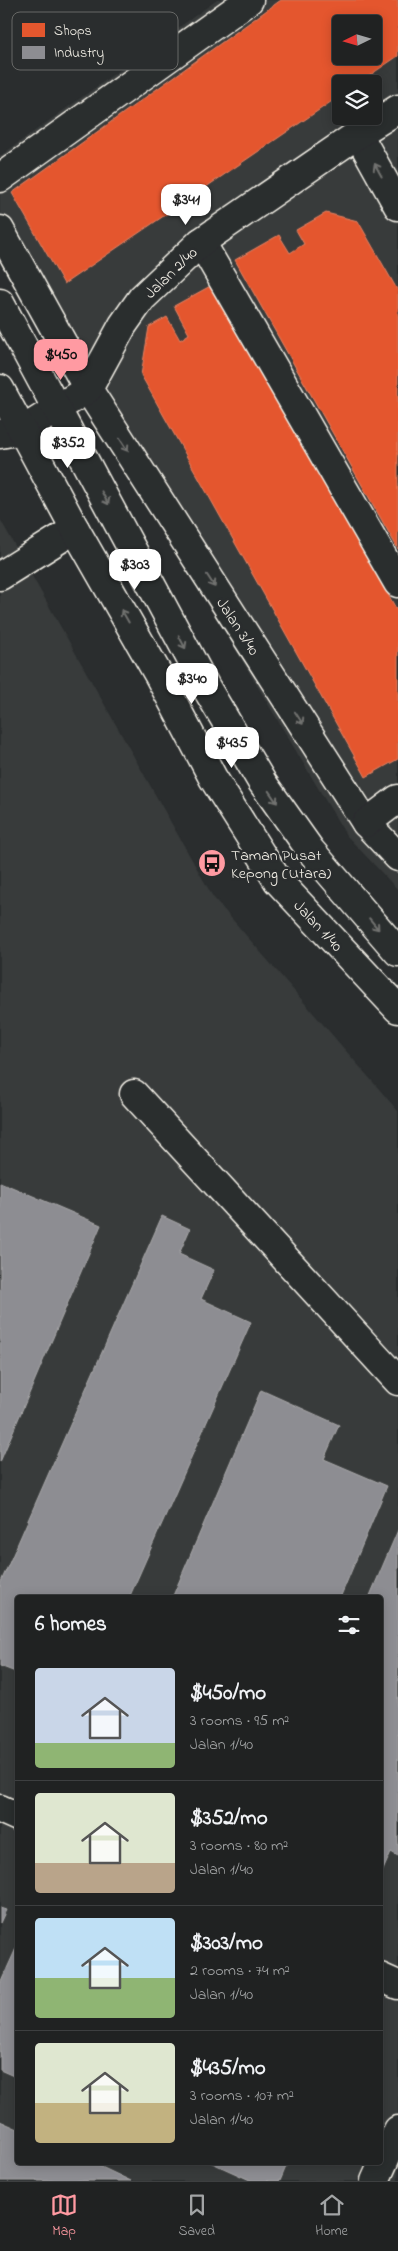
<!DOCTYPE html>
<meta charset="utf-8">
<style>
body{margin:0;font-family:"Indie Flower",sans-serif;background:#2d2f2f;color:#f1f3f6;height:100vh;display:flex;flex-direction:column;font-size:19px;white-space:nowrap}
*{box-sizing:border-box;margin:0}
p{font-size:16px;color:#a2a4a5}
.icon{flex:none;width:28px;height:28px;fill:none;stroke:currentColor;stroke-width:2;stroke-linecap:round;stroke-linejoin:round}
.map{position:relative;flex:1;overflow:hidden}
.panel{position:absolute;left:15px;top:1595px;width:368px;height:570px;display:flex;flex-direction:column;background:#202222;border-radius:5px;box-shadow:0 2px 12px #0003,0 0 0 1px #3d3f40}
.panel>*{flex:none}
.needle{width:32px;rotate:265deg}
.tools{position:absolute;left:332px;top:15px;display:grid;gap:10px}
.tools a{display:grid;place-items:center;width:50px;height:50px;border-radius:5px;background:#202222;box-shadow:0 2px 12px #0003,0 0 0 1px #3d3f40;font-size:25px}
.price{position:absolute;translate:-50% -42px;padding:0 11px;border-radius:10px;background:#fff;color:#222;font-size:16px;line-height:32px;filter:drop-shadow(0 1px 2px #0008)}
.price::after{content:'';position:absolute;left:50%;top:30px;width:15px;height:11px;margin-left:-8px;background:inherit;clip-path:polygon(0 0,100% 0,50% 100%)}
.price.on{background:#ff9aa2;color:#111}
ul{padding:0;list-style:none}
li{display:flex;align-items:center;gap:15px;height:125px;padding:0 20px}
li+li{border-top:1px solid #3d3f40}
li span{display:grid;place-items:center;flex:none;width:140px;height:100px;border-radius:5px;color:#555}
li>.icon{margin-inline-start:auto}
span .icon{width:60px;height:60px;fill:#fffc;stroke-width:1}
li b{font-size:21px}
h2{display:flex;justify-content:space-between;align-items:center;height:60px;padding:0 20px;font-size:21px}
.menu{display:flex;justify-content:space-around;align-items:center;height:70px;border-top:1px solid #3d3f40;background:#202222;font-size:14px;color:#a2a4a5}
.menu a{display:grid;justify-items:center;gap:2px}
.menu .on{color:#ff9aa2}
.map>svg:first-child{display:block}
.built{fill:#373a3a;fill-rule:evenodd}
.shops{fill:#e4572e;stroke:#e98566;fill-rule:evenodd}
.industry{fill:#8d8d92;stroke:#acabac}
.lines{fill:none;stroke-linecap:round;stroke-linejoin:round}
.minor-casing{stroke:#f4f1e8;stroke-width:31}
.major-casing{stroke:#f4f1e8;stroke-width:31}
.minor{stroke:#2a2d2e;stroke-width:28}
.major{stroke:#2a2d2e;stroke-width:28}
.oneway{stroke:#71726f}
.labels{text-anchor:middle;stroke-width:5;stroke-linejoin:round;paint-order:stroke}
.street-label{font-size:16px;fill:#f4f1e8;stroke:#2a2d2e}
.poi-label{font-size:16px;fill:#f4f1e8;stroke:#2a2d2e;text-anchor:start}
.key{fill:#2a2d2e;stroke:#676866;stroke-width:1}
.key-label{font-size:14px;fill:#f4f1e8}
</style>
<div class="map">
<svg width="398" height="2181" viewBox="0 0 398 2181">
<rect width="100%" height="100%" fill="#2a2d2e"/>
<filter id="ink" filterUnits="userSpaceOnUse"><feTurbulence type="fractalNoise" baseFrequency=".02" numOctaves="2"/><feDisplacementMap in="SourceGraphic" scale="10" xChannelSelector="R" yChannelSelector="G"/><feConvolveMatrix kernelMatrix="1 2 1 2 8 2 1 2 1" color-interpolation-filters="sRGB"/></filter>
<g filter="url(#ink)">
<g class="built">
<path d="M217 0H398V890L346 835 0 254V156ZM341 24H374V56H341ZM341 84H374V116H341Z"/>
<path d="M0 519 213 897 398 1111V2181H0ZM18 1598H380V2162H18Z"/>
</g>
<g class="shops">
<path d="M281 0H398V56L357 84H341V95L64 284 12 193ZM341 24H374V56H341Z"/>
<path d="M326 213 358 221 398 291V549L235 260 279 235 290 253 304 244 296 230Z"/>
<path d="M214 284 398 612V759L366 777 141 375 149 327 167 317 180 340 189 334 174 306Z"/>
</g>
<g class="industry">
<path d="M0 1182 101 1225 0 1462Z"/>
<path d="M162 1216 190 1229 179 1254 214 1270 201 1299 251 1322 129 1598H18V1673L0 1666V1584Z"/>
<path d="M261 1390 339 1425 324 1459 387 1486 340 1598H172Z"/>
<path d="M398 1530V1856L391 1852 380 1877V1598H369Z"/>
<path d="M0 1908 6 1910 0 1923Z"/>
<path d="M18 1944V2078L0 2070V1984Z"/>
<path d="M0 2121 18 2129V2162H91L131 2181H0Z"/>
<path d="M210 2162H288L280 2181H252Z"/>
</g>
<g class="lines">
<g class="minor-casing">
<g id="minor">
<path d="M358 134 398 206"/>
<path d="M0 178 249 0"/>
<path d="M0 230 88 389 366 823 398 857"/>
<path d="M201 242 398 583"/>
<path d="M0 434 23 430 88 389 123 325 142 298 201 242 358 134 398 109"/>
<path d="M0 576 75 529"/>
<path d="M366 823 398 799"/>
<path d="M134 1094 398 1381"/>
<path d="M0 1809 18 1817"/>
<path d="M380 1977 398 1985"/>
<path d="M375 2181 398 2130"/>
</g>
</g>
<g class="major-casing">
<g id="major">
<path d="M0 303 207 689 262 782 311 851 398 952"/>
<path d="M0 389 75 529 158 674 213 778 278 881 398 1009"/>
</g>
</g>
<use href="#minor" class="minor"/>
<use href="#major" class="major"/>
</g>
<defs><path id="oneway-shaft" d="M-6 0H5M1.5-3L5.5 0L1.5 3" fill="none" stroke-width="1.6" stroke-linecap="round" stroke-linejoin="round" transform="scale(1.25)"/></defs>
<g class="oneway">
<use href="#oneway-shaft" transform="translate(378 170) rotate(-119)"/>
<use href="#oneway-shaft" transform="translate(124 445) rotate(57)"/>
<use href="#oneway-shaft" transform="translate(105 498) rotate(62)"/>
<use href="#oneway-shaft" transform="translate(211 581) rotate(57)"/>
<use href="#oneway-shaft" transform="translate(125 616) rotate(-120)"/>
<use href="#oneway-shaft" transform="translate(182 642) rotate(62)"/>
<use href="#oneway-shaft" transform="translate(299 718) rotate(57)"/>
<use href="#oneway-shaft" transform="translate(273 797) rotate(55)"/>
<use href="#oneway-shaft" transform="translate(374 924) rotate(50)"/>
</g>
</g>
<defs>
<g id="bus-disc" transform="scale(1.4375)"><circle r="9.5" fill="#ff9aa2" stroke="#2a2d2e"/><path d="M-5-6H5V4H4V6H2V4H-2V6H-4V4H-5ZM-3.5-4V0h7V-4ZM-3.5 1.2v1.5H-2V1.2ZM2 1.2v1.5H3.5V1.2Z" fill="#111"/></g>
</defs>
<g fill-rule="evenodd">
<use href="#bus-disc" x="212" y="863"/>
</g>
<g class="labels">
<g class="street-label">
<text transform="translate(170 272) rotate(-44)" y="6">Jalan 2/40</text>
<text transform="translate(239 626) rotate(57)" y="6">Jalan 3/40</text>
<text transform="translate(319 925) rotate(47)" y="6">Jalan 1/40</text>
</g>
<g class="poi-label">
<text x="231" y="860">Taman Pusat<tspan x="231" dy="18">Kepong (Utara)</tspan></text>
</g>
</g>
<rect x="12" y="12" width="166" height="58" rx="8" class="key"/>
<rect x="22" y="23" width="23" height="14" fill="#e4572e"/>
<rect x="22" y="46" width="23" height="13" fill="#8d8d92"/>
<g class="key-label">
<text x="54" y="35">Shops</text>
<text x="54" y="57">Industry</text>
</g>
</svg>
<div class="tools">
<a><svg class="needle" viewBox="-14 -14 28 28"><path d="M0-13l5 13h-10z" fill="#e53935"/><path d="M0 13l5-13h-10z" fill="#a2a4a5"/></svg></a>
<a><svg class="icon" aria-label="layers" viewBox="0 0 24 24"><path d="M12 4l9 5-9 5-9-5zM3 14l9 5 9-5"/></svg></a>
</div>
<b class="price" style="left:186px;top:226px">$341</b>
<b class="price on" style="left:61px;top:381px">$450</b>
<b class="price" style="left:68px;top:469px">$352</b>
<b class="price" style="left:135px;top:591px">$303</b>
<b class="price" style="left:192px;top:705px">$340</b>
<b class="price" style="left:232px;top:769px">$435</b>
<section class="panel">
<h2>6 homes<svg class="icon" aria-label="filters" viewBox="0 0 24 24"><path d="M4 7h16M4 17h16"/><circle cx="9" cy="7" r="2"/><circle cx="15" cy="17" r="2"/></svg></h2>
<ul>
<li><span style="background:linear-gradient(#c9d6e8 75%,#8fb573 0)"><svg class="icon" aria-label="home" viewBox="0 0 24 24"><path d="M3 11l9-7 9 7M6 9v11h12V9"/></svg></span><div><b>$450/mo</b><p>3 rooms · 95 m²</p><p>Jalan 1/40</p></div></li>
<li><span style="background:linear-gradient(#dfe7d0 70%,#b9a48a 0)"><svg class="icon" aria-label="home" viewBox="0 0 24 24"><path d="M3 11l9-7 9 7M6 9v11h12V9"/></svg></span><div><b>$352/mo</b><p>3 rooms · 80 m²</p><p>Jalan 1/40</p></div></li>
<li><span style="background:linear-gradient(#bfe0f5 60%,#8fb573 0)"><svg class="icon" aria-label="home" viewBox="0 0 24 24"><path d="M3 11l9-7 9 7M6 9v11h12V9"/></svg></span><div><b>$303/mo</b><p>2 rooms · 74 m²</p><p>Jalan 1/40</p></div></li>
<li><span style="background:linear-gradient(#dfe7d0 60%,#c2b280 0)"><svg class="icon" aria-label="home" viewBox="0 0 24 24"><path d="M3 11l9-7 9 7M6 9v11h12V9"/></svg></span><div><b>$435/mo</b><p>3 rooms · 107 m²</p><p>Jalan 1/40</p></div></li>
</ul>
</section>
</div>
<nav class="menu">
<a class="on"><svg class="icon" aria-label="map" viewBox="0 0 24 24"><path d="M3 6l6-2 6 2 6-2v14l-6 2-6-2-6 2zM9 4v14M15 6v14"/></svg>Map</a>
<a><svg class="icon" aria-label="saved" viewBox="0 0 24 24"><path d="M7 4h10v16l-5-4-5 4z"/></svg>Saved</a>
<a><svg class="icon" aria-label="home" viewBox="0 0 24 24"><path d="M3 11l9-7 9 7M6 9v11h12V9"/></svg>Home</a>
</nav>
